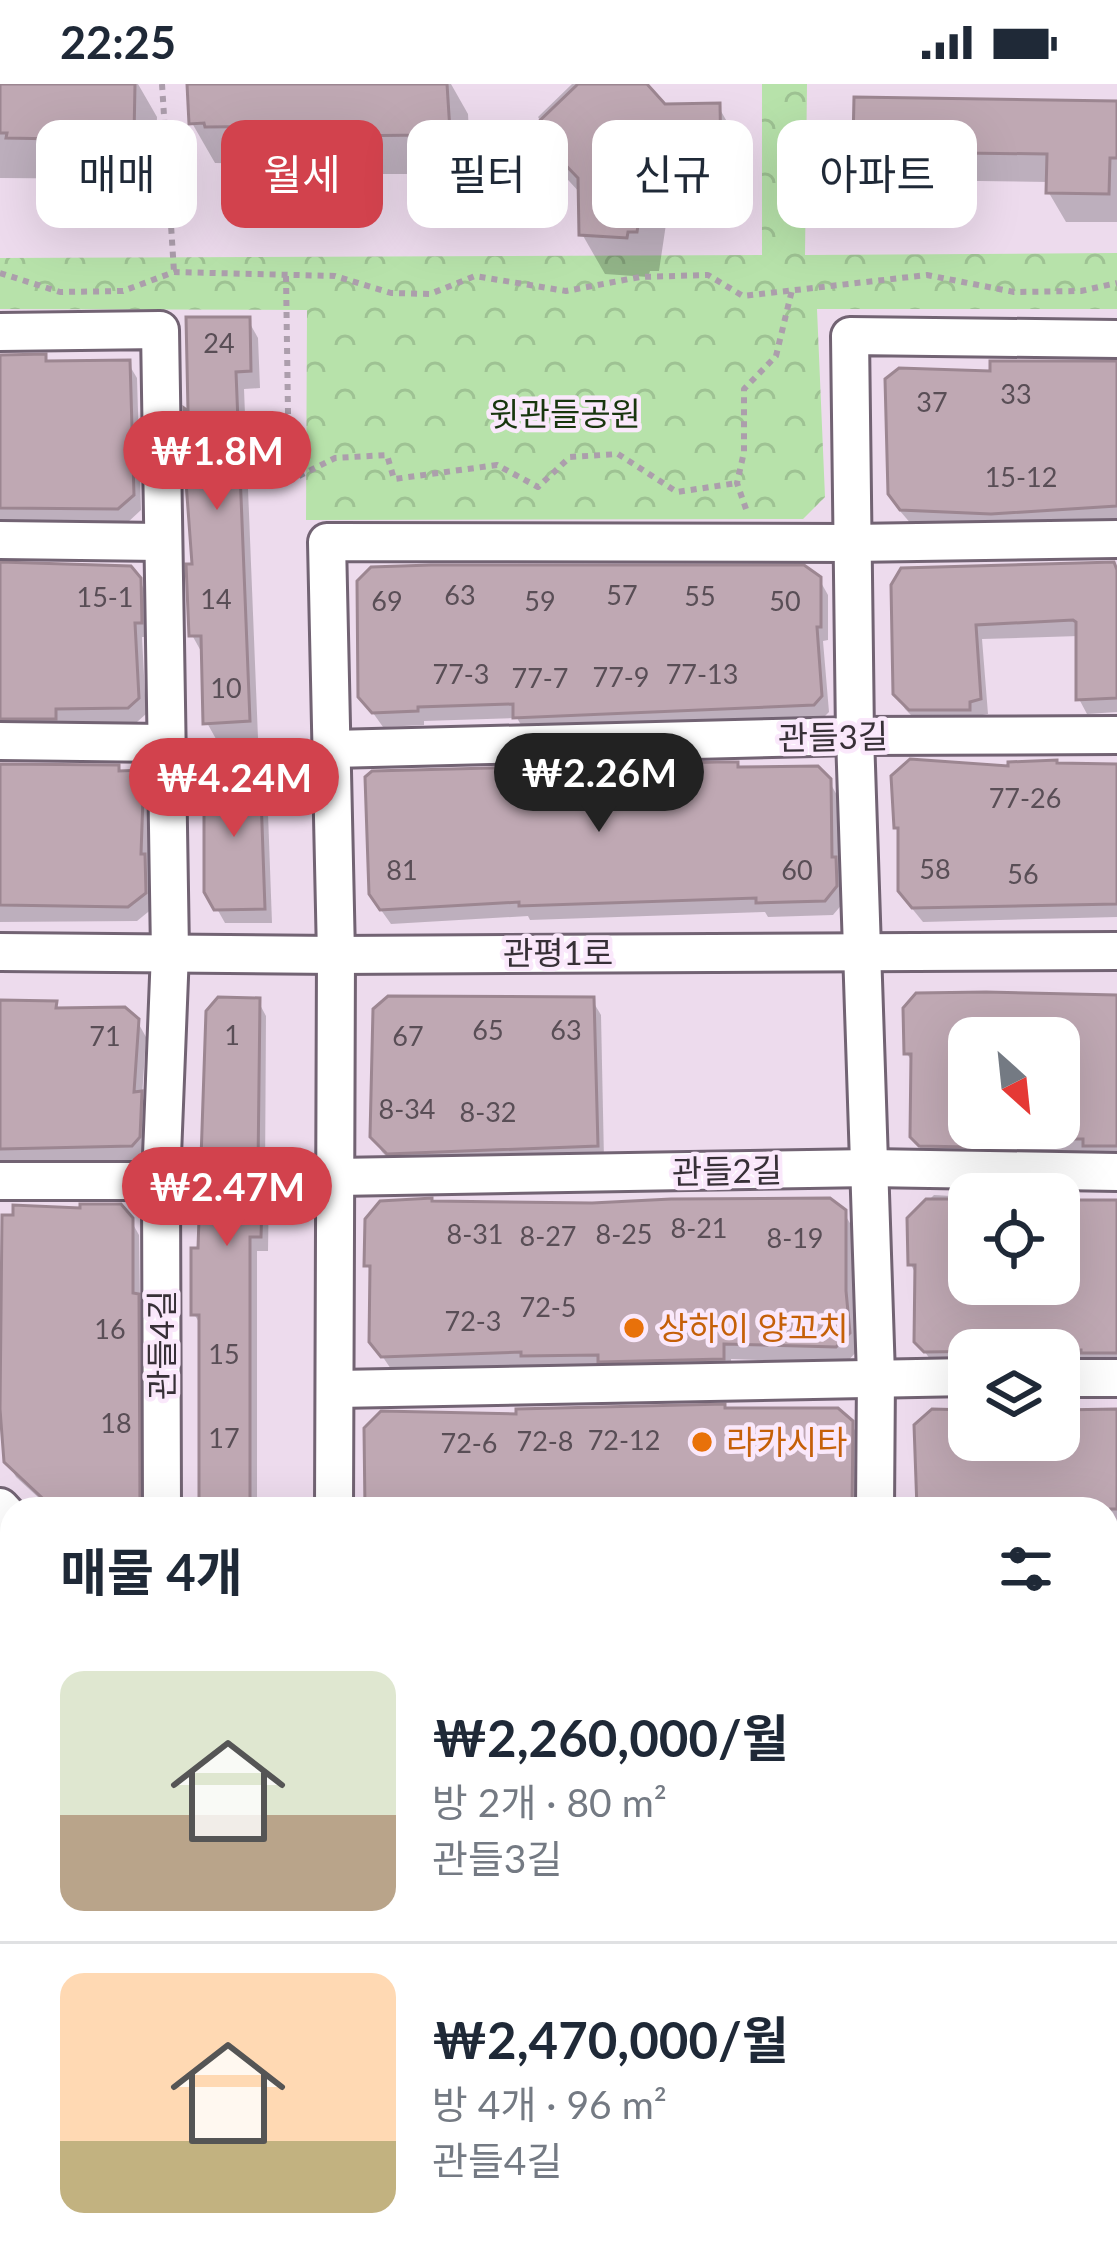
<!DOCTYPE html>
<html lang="ko">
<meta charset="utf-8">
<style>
body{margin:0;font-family:Lato,"Noto Sans KR",sans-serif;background:#f6f6f7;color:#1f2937;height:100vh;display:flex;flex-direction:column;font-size:45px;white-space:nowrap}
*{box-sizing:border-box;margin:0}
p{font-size:39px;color:#747a83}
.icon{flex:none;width:66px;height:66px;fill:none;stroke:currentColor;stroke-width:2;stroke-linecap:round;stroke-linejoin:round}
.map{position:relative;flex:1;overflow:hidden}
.sheet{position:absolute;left:0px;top:1413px;width:1119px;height:771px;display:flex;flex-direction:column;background:#fff;border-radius:36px 36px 0 0;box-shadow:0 12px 48px #0002}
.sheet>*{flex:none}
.hud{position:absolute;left:36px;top:36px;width:1047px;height:108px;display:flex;gap:24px}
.needle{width:78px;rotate:153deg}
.tools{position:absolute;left:948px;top:933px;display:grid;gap:24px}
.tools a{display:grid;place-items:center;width:132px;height:132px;border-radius:24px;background:#fff;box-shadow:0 12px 48px #0002;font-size:60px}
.price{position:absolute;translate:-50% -102px;padding:0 27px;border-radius:42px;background:#d2424d;color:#fff;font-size:39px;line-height:78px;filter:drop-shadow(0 3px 6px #0008)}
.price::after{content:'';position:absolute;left:50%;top:72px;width:36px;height:27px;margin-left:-18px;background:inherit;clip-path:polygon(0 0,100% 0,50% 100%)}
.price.selected{background:#222;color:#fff}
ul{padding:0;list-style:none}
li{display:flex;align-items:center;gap:36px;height:300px;padding:0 60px}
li+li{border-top:3px solid #e0e1e3}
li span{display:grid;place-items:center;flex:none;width:336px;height:240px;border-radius:24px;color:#555}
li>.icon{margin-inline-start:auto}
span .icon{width:144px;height:144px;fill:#fffc;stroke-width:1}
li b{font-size:51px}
h2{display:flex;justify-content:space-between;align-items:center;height:144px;padding:0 60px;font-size:51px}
.pill{padding:0 42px;border-radius:24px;background:#fff;box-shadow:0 12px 48px #0002;font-size:42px;line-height:108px}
.pill.selected{background:#d2424d;color:#fff}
.status{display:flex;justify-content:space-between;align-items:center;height:84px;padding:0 60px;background:#fff;direction:ltr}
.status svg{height:33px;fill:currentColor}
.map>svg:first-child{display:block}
.park{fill:url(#park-crowns)}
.water{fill:#66c9d4}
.shadow{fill:#0003;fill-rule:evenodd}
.building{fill:#bfa8b3;stroke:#9c8691;stroke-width:3}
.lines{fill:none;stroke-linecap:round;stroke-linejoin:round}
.street-casing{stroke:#726373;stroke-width:42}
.secondary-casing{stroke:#726373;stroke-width:57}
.path{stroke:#ac9eac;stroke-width:6;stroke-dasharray:6 6;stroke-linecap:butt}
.street{stroke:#fff;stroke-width:36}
.secondary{stroke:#fff;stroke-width:51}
.food-dot{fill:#e8710a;stroke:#fae8fb;stroke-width:4.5}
.labels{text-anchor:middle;stroke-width:9;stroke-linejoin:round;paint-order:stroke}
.number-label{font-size:27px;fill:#594e56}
.park-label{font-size:33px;fill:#18360e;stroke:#fae8fb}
.street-label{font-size:33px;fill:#373037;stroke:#fae8fb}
.food-label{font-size:33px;fill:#c56008;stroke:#fae8fb;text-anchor:start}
</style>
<div class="status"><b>22:25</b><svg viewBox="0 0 49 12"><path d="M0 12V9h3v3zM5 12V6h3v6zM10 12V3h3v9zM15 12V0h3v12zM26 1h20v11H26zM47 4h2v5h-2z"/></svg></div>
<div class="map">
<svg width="1117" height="2183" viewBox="0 0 1117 2183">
<defs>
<pattern id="park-crowns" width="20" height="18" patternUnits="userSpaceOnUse" patternTransform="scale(3)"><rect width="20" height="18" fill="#b7e2aa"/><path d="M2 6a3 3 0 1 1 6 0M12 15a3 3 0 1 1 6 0" fill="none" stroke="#9ec293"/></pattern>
</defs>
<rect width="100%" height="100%" fill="#eddbed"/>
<g class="park">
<path d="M762 0H807L805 171 1117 169V225H817L825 413 803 435 306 436 307 226 0 225V174L762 171Z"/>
<path d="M0 1919 12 1947V2172H40L39 2183H0Z"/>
</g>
<path class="water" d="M0 2031H12V2172H40L39 2183H0Z"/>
<g class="shadow">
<path d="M0 0H138L157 33 155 90 133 89V95L0 94Z"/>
<path d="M190 0H451L468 30 471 86H448L447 90H362L359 86 346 87 342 81 215 79 192 39Z"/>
<path d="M572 0H642L663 23 718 22 741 62 742 115 729 114 730 124 669 120 659 187H650L648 193 605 190 582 150 581 110 558 85 535 46 541 38 538 33Z"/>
<path d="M857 16 1117 20V138H1066L1049 109V98L899 96 898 133H872L855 104Z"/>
<path d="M248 236 258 254 260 304 244 305 258 654 216 655 206 637 202 569 192 551 195 483 188 384Z"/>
<path d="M44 273 49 280 128 279 137 294 141 426 127 439 0 438V274Z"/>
<path d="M1117 280V438L912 441 900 427 891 409 993 290Z"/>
<path d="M0 482 139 496 148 512 149 553H142L146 630 137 638 62 639V649L0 650Z"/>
<path d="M1117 482V628L1087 630 1079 615V552L982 555 988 630 977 632V639L920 640 905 625 896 609 903 487Z"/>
<path d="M819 495 828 511V556L823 557 829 628 822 635 525 648 517 634 424 637V641L383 643 361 612Z"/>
<path d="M0 680 143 689 151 704 148 781 153 824 137 837 0 838Z"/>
<path d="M1117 683V833L923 838 910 822 901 806V750L897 743 1011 685Z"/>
<path d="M739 686 829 697 838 713 839 784 844 818 833 831 768 833 765 828 530 836 528 832 391 840 381 826Z"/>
<path d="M259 687 267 702 272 839H225L207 807Z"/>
<path d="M1117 914V1077L923 1069 913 1052 914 980 907 970ZM969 954H1059V1044H969Z"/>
<path d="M592 916 601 931 604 1076 398 1084 382 1068 373 1052Z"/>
<path d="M258 917 266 932 265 1093 269 1101 268 1167H257V1413L263 1425H201L202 1243 194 1230 201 1168Z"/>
<path d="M0 919 55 920 58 927 137 937 146 953 142 1013 149 1025 147 1068 140 1076 0 1080Z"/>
<path d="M934 1111 969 1113V1200H1059V1119H1117V1282H1059V1266H969V1282H935L917 1257 918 1194 911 1181 910 1135Z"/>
<path d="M844 1129 854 1146 858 1266 846 1279 731 1275 732 1291 393 1288 372 1257 373 1191 367 1181Z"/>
<path d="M130 1135 139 1151 140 1217 146 1227 149 1425H51L16 1393 7 1377 0 1332V1273Z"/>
<path d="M1059 1326 1117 1327V1484L1107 1485V1425H917V1342L969 1327V1356H1059Z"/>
<path d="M725 1327 851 1339 860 1356 861 1425H367L519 1333Z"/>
<path d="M0 1497 12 1518V1589L0 1575Z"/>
<path d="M1117 1536V1619L1107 1620V1537Z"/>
<rect x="1107" y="1738" width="10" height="144"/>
<path d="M1107 1955H1117V2078H1110L1107 2072Z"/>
</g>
<g class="building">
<path d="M0 0H135L134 52 112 50V56L6 54 7 49H0Z"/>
<path d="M187 0H447L450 47H426V51L336 52 335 47 320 48 319 42 205 43 204 39 189 40Z"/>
<path d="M578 0H647L665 20 720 19 721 76 708 75 709 86 648 82 637 148H628L627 154 579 151 578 94 531 45Z"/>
<path d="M854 13 1117 17V74H1110L1109 110 1046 109 1047 70 884 68 883 105 852 104Z"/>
<path d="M186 233H250L251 287 236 288 250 637 203 640 201 552H189L186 480H192L185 384 184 324 188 327Z"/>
<path d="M46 270V277L130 276 134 411 118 425 0 424V271Z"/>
<path d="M990 277H1117V422L991 430 900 426 888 410 885 295 899 284 990 287Z"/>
<path d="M0 478 131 482 141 494 142 539H135L139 614 128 624 56 625V635H0Z"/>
<path d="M1114 478 1117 486V614L1076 616V538L1073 536 976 541 981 615 970 618V626H909L893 610 891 501 901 484Z"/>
<path d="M431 481H804L821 493V543H817L822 612 814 621 513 634V620L418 623V627L372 629 358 613 357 497 371 483Z"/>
<path d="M910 675 1008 682V678L1057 676V679L1117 680V820L912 824 898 807V744H894L891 692Z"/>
<path d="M717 678H738V683L818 682 831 695 832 773H836L837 802 825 817 756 819V814L519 822V818L380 826 369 810 365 693 372 687Z"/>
<path d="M0 680 119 681V687L144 686 141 770H145L146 809 128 823 0 821Z"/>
<path d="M260 684 265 825 214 826 204 808V686Z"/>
<path d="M986 908 1117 911V1062H1083V1055H1059V954H969V1063L919 1062 910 1053 911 970H904L903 924 916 909Z"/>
<path d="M388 912 594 913 598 1062 387 1070 370 1053 373 925Z"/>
<path d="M218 913 260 914 258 1083H263L261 1153H250V1425H199V1231H191V1164H198L206 927Z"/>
<path d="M0 916 57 917 56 924 125 923 139 935 134 1008 142 1007 140 1053 132 1062 0 1065Z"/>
<path d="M432 1114V1117L592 1119 671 1115 830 1114 846 1126V1207L850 1249 836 1263 724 1260V1275L598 1278V1271L521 1272V1268L381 1273 369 1258 370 1182H364L365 1135 380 1117Z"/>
<path d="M926 1115H969V1203H1059V1116H1117V1269H1081V1266L924 1268 914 1258 915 1181H908L907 1134Z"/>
<path d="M80 1120H121L133 1134V1209L139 1210 140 1425H54L4 1378 0 1325 2 1131H13V1121L80 1124Z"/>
<path d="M725 1320V1324H838L853 1337 852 1425H365L364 1344 381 1327 516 1330V1325Z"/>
<path d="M932 1325 969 1326V1356H1059V1326L1117 1325V1425H917L914 1341Z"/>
</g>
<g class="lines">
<g class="street-casing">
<g id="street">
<path d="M0 248 160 246 170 868 161 1097 162 1425"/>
<path d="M0 456 161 458"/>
<path d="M0 657 164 659"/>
<path d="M333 665 855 652 1117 651"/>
<path d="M0 868 336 871 1117 867"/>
<path d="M336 1093 870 1084 1117 1088"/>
<path d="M0 1097H161"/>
<path d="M1059 1294H1117"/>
<path d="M337 1305 969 1293"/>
<path d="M0 1423 12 1436"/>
<path d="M334 1425 336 871 327 458 851 459 1117 455"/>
<path d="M875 1425 876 1292 855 652 850 252 1117 255"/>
<path d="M1107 1507H1117"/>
<path d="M1107 1675H1117"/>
<path d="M885 2183V2172"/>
</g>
</g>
<g class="secondary-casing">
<g id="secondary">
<path d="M0 1665 12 1668"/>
<path d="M0 1766 12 1786"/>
<path d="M1107 2142 1117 2143"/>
<path d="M83 2172V2183"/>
<path d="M238 2183 364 2180 378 2172"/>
</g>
</g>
<g class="path">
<path d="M162 0 174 188"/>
<path d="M0 189 60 208 123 207 174 188 335 192 391 209 430 210 475 192 566 207 640 193 708 191 743 212 927 191 1014 208 1081 207 1117 199"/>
<path d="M286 192 289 397 335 374 387 371 394 395 497 381 538 403 570 373 618 370 677 408 737 399"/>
<path d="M746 425 737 399 744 368V305L776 272 792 206"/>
<path d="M0 1889H12"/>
</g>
<use href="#street" class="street"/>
<use href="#secondary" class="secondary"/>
</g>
<g class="food-dot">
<circle cx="634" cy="1244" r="12"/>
<circle cx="702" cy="1358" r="12"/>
</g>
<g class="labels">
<g class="number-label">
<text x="219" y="269">24</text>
<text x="1016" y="320">33</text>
<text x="932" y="328">37</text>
<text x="1021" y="403">15-12</text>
<text x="460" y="521">63</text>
<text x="622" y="521">57</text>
<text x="700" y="522">55</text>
<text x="105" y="523">15-1</text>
<text x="216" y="525">14</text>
<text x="387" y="527">69</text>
<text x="540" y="527">59</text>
<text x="785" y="527">50</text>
<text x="461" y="600">77-3</text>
<text x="702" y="600">77-13</text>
<text x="621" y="603">77-9</text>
<text x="540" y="604">77-7</text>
<text x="226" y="614">10</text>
<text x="1025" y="724">77-26</text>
<text x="935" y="795">58</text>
<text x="402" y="796">81</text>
<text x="797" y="796">60</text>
<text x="1023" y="800">56</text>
<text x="488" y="956">65</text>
<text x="566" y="956">63</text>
<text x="232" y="961">1</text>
<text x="105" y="962">71</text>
<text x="408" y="962">67</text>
<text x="407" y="1035">8-34</text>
<text x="488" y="1038">8-32</text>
<text x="699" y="1154">8-21</text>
<text x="475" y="1160">8-31</text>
<text x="624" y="1160">8-25</text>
<text x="548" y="1162">8-27</text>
<text x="795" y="1164">8-19</text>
<text x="548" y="1233">72-5</text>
<text x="473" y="1247">72-3</text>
<text x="110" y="1255">16</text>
<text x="224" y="1280">15</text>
<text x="116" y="1349">18</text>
<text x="224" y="1364">17</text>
<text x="624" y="1366">72-12</text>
<text x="545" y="1367">72-8</text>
<text x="469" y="1369">72-6</text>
</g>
<g class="park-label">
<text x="565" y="342">윗관들공원</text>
</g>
<g class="street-label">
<text transform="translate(833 653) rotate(-1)" y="12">관들3길</text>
<text x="558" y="881">관평1로</text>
<text transform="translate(727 1087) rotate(-1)" y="12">관들2길</text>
<text transform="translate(162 1261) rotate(-90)" y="12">관들4길</text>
</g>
<g class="food-label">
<text x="658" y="1256">상하이 양꼬치</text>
<text x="726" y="1370">라카시타</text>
</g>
</g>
</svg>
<div class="tools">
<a><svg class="needle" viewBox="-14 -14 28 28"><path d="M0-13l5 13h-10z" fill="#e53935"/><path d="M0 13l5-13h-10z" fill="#747a83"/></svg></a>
<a><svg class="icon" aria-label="locate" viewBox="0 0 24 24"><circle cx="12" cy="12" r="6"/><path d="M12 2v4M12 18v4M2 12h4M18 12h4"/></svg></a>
<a><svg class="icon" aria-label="layers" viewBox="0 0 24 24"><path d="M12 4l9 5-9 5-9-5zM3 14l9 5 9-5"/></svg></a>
</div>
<b class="price" style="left:217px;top:429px">₩1.8M</b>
<b class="price selected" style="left:599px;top:751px">₩2.26M</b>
<b class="price" style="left:234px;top:756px">₩4.24M</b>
<b class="price" style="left:227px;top:1165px">₩2.47M</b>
<div class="hud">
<a class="pill">매매</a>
<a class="pill selected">월세</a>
<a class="pill">필터</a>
<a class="pill">신규</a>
<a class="pill">아파트</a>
</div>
<section class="sheet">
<h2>매물 4개<svg class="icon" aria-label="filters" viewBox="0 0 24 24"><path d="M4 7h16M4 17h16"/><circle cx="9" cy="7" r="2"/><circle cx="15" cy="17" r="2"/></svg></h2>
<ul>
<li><span style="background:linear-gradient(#dfe7d0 60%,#b9a48a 0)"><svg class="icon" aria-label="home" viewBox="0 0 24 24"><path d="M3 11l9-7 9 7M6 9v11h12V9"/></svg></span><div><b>₩2,260,000/월</b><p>방 2개 · 80 m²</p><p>관들3길</p></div></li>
<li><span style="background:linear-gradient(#ffd9b3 70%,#c2b280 0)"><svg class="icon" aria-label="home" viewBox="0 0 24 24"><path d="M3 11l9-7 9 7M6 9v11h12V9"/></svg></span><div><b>₩2,470,000/월</b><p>방 4개 · 96 m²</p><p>관들4길</p></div></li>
</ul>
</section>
</div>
